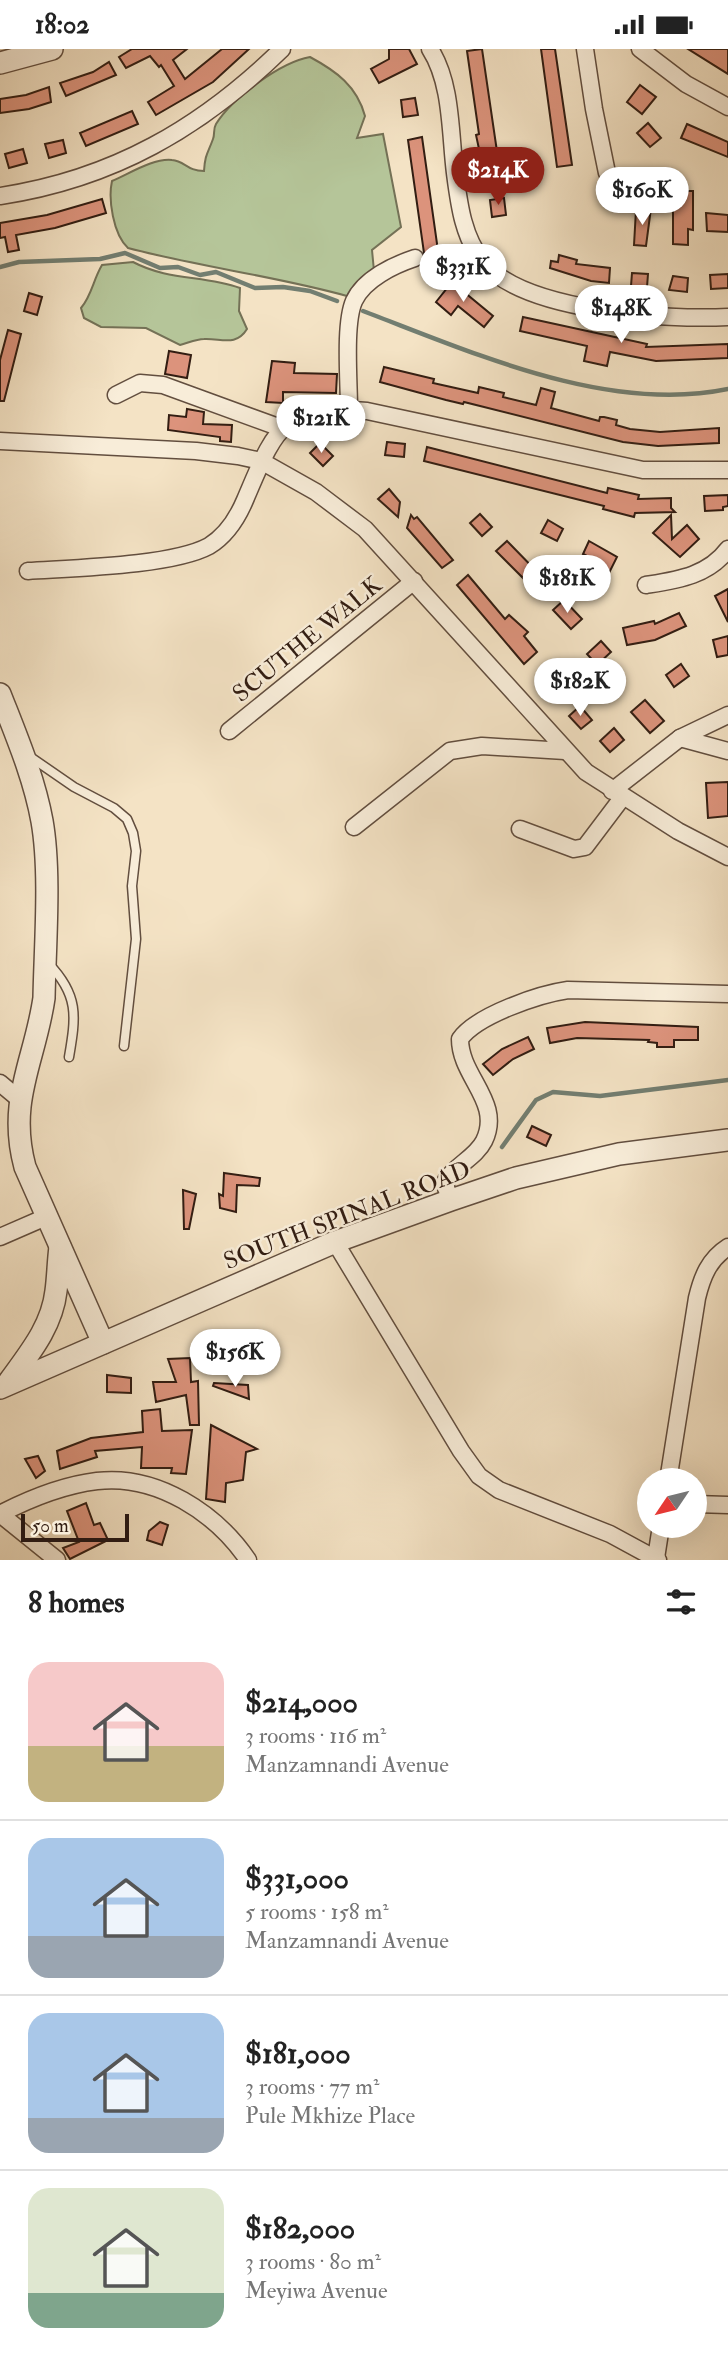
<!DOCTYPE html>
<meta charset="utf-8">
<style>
body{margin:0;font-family:"IM FELL Double Pica",serif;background:#f2f2f2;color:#222;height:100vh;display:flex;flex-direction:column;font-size:26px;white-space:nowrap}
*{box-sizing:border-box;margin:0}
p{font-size:23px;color:#767676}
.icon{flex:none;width:38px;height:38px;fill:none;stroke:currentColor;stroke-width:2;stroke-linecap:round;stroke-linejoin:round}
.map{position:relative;height:1511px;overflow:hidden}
.sheet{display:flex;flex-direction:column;background:#fff;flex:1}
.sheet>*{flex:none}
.needle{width:46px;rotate:235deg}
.buttons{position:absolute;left:637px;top:1419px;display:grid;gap:14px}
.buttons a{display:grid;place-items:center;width:70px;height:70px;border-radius:50%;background:#fff;box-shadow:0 7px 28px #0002;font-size:35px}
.scale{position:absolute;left:21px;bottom:18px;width:108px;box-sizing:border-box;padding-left:7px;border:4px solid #321d12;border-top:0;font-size:19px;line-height:24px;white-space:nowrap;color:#321d12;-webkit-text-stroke:5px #f8edd9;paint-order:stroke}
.price{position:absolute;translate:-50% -60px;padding:0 16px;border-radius:24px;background:#fff;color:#222;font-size:23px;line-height:46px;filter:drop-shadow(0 2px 4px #0008)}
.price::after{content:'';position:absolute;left:50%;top:42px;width:21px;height:16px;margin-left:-10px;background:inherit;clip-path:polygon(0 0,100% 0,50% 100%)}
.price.current{background:#8f2418;color:#fff}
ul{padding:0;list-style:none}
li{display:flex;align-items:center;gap:21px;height:175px;padding:0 28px}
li+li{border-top:2px solid #e0e0e0}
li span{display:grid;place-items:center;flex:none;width:196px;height:140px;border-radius:21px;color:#555}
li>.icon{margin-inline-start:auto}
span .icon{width:84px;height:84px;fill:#fffc;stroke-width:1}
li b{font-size:30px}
h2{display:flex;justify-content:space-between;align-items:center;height:84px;padding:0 28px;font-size:30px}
.status{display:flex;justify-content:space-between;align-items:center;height:49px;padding:0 35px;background:#fff;direction:ltr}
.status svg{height:19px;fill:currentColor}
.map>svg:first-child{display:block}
.green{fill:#b5c599;stroke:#747156;stroke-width:2}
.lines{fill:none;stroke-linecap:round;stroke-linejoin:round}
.stream{stroke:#727e71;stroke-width:4.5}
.building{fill:#dc937c;stroke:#321d12;stroke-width:2}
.service-casing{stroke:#624e3f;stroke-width:11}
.minor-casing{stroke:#624e3f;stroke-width:19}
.tertiary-casing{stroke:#624e3f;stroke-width:24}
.service{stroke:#f8edd9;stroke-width:8}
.minor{stroke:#f8edd9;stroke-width:16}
.tertiary{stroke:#f8edd9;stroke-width:21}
.labels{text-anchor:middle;stroke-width:5;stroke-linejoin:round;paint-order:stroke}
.street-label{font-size:24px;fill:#321d12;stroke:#f8edd9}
</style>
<div class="status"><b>18:02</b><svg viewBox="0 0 49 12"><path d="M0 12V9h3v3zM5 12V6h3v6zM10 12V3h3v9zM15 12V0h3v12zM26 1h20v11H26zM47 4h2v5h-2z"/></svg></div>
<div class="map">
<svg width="728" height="1511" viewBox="0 0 728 1511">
<rect width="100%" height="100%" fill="#f4e3c5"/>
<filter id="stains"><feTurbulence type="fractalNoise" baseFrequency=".00286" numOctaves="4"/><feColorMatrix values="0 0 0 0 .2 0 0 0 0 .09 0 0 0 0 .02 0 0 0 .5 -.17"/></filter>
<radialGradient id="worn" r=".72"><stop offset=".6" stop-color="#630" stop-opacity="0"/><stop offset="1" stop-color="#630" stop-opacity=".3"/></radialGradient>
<g class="green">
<path d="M310 8C336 22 357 37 365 67L357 89 383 85 401 178 372 201 374 222 347 247C275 227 200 218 128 199 113 185 108 150 112 132 129 125 153 109 172 111 185 112 187 122 204 122 205 105 208 104 213 90 215 85 213 80 216 75 232 49 281 13 310 8Z"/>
<path d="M133 213C169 232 204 226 240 239L239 262 247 280C236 298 221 289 204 290 196 290 188 294 180 296L146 279 101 278 84 269 81 259C92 246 93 231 102 216Z"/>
</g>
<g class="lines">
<g class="stream">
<path d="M0 218 19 213 100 210 125 204 160 219 178 218 200 226 216 223 255 239 283 238 310 242 337 252"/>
<path d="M363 262C474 304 608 365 728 340"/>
<path d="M502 1098 536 1051 553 1043 600 1047 728 1031"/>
</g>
</g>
<g class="building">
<path d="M132 0H187L173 11 185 30 222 0H249L213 33 156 66 148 53 174 37 161 16 159 18 150 7 126 19 119 8Z"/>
<path d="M389 0H409L417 15 379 34 371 20 389 10Z"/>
<path d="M482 0 500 123 486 125 482 100H479L476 86 479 85 467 2Z"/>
<path d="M541 0H555L572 116 557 118Z"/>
<path d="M688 0H728V25Z"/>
<path d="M109 13 116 26 66 47 60 34 93 23Z"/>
<path d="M640 36 656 48 642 65 627 53Z"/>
<path d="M49 38 51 53 29 60 0 64V50L26 46Z"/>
<path d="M415 49 418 66 403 68 401 51Z"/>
<path d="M132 62 138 75 86 97 80 84Z"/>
<path d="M648 74 661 89 650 98 637 84Z"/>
<path d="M687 75 728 93V108L681 89Z"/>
<path d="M422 88 440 216 426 218 408 91Z"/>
<path d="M63 91 66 104 49 109 45 95Z"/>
<path d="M23 100 27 114 9 119 5 105Z"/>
<path d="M673 142H693V181L688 180V196L673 195Z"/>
<path d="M504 149 506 166 492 168 490 151Z"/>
<path d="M102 150 106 164 55 179 16 186 19 201 8 203 5 188 0 189V174L47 166Z"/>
<path d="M651 159 646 197 634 196 636 161Z"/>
<path d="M706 164 728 166V183L707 182Z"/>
<path d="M559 206 577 211 576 215 610 219 609 234 591 232 550 219 551 212 558 213Z"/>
<path d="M632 224 648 225 647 238 631 237Z"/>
<path d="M728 225V239L711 240 710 226Z"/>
<path d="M673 227 688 229 687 243 669 241Z"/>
<path d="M452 233 493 267 484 278 458 257 451 266 436 253Z"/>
<path d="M29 244 42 248 37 266 24 262Z"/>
<path d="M523 268 647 295 646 298 728 295V309L656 312 610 303 607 317 584 312 587 297 520 282Z"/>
<path d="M8 281 21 285 4 352H0V311Z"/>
<path d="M169 302 191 306 187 329 165 325Z"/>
<path d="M272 312 295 314 294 324 337 325 336 344 283 343V354L266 353Z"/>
<path d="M384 318 434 330 433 334 478 344 479 338 504 344 503 348 536 356 541 339 555 343 551 359 599 372 600 368H604L617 371 616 376 630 380 660 383 719 379V394L658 397 623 393 464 353 463 355 446 351 380 333Z"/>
<path d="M187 360 204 363 203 375 232 376 231 393 220 392V388L168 381 169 366 186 368Z"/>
<path d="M387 393 405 395 404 408 385 406Z"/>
<path d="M320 394 333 407 323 417 310 404Z"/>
<path d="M427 398 607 444 608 439 639 446 638 450 671 449V459L675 463 635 464 634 468 603 460 604 457 424 412Z"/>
<path d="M389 440 400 453 398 468 378 450Z"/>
<path d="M728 446V457L723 458V461L705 462 704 447Z"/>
<path d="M480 465 492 478 482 487 470 474Z"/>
<path d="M411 466 414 470 417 468 453 511 442 519 407 479Z"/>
<path d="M671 466 672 490 687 476 699 490 680 508 653 484Z"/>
<path d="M548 471 563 480 557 492 541 484Z"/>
<path d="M507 492 547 533 537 543 496 502Z"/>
<path d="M589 492 617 508 603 536 579 523 587 507 583 505Z"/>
<path d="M468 526 505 570 509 566 528 583 524 587 537 603 524 615 457 536Z"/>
<path d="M728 540V573L715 547Z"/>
<path d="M564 551 582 570 571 580 553 561Z"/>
<path d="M679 564 686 577 655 591 627 596 623 579 654 572 655 575Z"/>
<path d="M728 587V606L717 608 713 591Z"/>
<path d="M601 592 611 603 597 616 587 605Z"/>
<path d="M681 615 689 627 674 638 666 626Z"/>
<path d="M567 617 576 628 563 640 554 629Z"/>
<path d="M645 651 664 672 650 684 631 663Z"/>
<path d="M580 657 592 671 581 680 569 667Z"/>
<path d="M614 679 624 691 610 703 600 692Z"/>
<path d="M728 733V767L708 769 706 734Z"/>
<path d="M585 973 698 978V991H674V998H657V994L648 993 649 991 577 989 550 994 547 979Z"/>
<path d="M528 988 534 1000 513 1010 493 1026 483 1015 502 1000Z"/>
<path d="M532 1077 551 1086 546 1097 527 1088Z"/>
<path d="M224 1124 260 1129 259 1137 237 1136 236 1163 220 1159 219 1145 223 1147Z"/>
<path d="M183 1141 196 1145 189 1180H184Z"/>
<path d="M190 1309 191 1333 198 1332 199 1376H190L186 1346 156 1353 153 1333H176L168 1310Z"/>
<path d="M107 1326 131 1329V1344L107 1343Z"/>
<path d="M214 1334 248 1336 249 1350 213 1337Z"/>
<path d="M160 1360 162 1382 192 1381 186 1425 171 1424 172 1419H141L142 1398 95 1402 97 1408 60 1420 57 1402 91 1389 143 1383 142 1362Z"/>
<path d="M211 1376 257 1400 246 1403 243 1431 226 1434 225 1453 206 1450Z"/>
<path d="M38 1407 45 1422 36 1429 25 1410Z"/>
<path d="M86 1454 94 1476 100 1474 108 1491 70 1510 63 1499 79 1493 67 1462Z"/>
<path d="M160 1473 168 1476 162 1496 147 1491 149 1482Z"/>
</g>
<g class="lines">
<g class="service-casing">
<g id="service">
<path d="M29 707 74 738 114 759 127 770 133 784 136 802 132 837 136 890 124 997"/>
<path d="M48 914C79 946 76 967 69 1008"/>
</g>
</g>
<g class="minor-casing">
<g id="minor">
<path d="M430 0C452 34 450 84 455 124 459 155 463 189 484 214 526 263 667 271 728 268"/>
<path d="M585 0 594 60 607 124"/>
<path d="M640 0 686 35 728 58"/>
<path d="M0 147C113 130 201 79 282 0"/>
<path d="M116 346 140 334 163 336 281 379"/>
<path d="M349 360C349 332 344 275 354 252 364 230 394 216 415 209"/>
<path d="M0 392 196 402 238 407 261 412 316 443 365 480 586 723 678 782 728 808"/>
<path d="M28 522C73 519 172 517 209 497 227 486 237 470 245 451 275 381 282 353 367 362L643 421H728"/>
<path d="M646 536C677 531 708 527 728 500"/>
<path d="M229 682 414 532"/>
<path d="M680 689 728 702"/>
<path d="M612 742 680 689 728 666"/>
<path d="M354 778 450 702 482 697 565 702"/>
<path d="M520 780 574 800 585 798 622 749"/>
<path d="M0 1034 19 1050"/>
<path d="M451 1151 446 1139V1131C456 1116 476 1108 484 1092 503 1053 460 1028 460 990 477 966 540 945 568 941L728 945"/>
<path d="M0 1188 46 1168"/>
<path d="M335 1193 461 1402 479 1427 499 1441 610 1485 658 1511"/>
<path d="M668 1432 697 1249C702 1228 709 1210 728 1198"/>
<path d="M695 1455 728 1456"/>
<path d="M656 1509 661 1477"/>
<path d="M57 1511 0 1465C29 1450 64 1436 97 1432 157 1425 216 1464 248 1511"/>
</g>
</g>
<g class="tertiary-casing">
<g id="tertiary">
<path d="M0 14 52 0"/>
<path d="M0 645C16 686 34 728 42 772 51 823 45 896 44 949 35 1012 7 1051 25 1118L103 1294"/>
<path d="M8 1334C28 1306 52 1278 56 1242 58 1228 58 1213 60 1198"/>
<path d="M0 1339 335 1193 451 1151 516 1129 619 1105 728 1091"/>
</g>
</g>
<use href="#service" class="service"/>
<use href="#minor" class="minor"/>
<use href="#tertiary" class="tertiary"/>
</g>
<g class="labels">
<g class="street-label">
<text transform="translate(307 590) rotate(-39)" y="8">SCUTHE WALK</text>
<text transform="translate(347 1166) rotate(-21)" y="8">SOUTH SPINAL ROAD</text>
</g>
</g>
<rect width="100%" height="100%" filter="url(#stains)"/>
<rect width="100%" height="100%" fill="url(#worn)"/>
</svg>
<div class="buttons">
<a><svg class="needle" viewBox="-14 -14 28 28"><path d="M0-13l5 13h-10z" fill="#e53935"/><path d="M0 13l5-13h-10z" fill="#767676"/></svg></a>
</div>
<div class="scale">50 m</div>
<b class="price current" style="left:498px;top:158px">$214K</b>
<b class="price" style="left:642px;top:178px">$160K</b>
<b class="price" style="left:463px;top:255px">$331K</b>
<b class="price" style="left:621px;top:296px">$148K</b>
<b class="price" style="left:321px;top:406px">$121K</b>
<b class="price" style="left:567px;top:566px">$181K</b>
<b class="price" style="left:580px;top:669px">$182K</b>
<b class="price" style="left:235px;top:1340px">$156K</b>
</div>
<section class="sheet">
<h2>8 homes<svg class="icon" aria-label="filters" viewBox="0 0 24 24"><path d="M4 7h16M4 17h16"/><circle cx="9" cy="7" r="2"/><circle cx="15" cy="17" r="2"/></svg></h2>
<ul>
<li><span style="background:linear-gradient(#f6c9c9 60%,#c2b280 0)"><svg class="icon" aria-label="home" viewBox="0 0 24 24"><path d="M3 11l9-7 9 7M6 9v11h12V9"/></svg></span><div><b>$214,000</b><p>3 rooms · 116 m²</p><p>Manzamnandi Avenue</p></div></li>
<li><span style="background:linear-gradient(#a9c7e8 70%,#9aa5b1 0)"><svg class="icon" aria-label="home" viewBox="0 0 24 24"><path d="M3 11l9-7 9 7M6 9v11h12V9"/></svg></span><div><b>$331,000</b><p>5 rooms · 158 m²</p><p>Manzamnandi Avenue</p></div></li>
<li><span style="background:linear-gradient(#a9c7e8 75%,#9aa5b1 0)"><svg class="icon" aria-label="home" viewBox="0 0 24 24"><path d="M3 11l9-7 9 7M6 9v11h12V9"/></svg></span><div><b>$181,000</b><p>3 rooms · 77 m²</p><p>Pule Mkhize Place</p></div></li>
<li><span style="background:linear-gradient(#dfe7d0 75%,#7fa58c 0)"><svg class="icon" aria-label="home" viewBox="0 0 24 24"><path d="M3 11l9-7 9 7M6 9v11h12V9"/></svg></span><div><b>$182,000</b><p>3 rooms · 80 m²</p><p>Meyiwa Avenue</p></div></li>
</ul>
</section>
